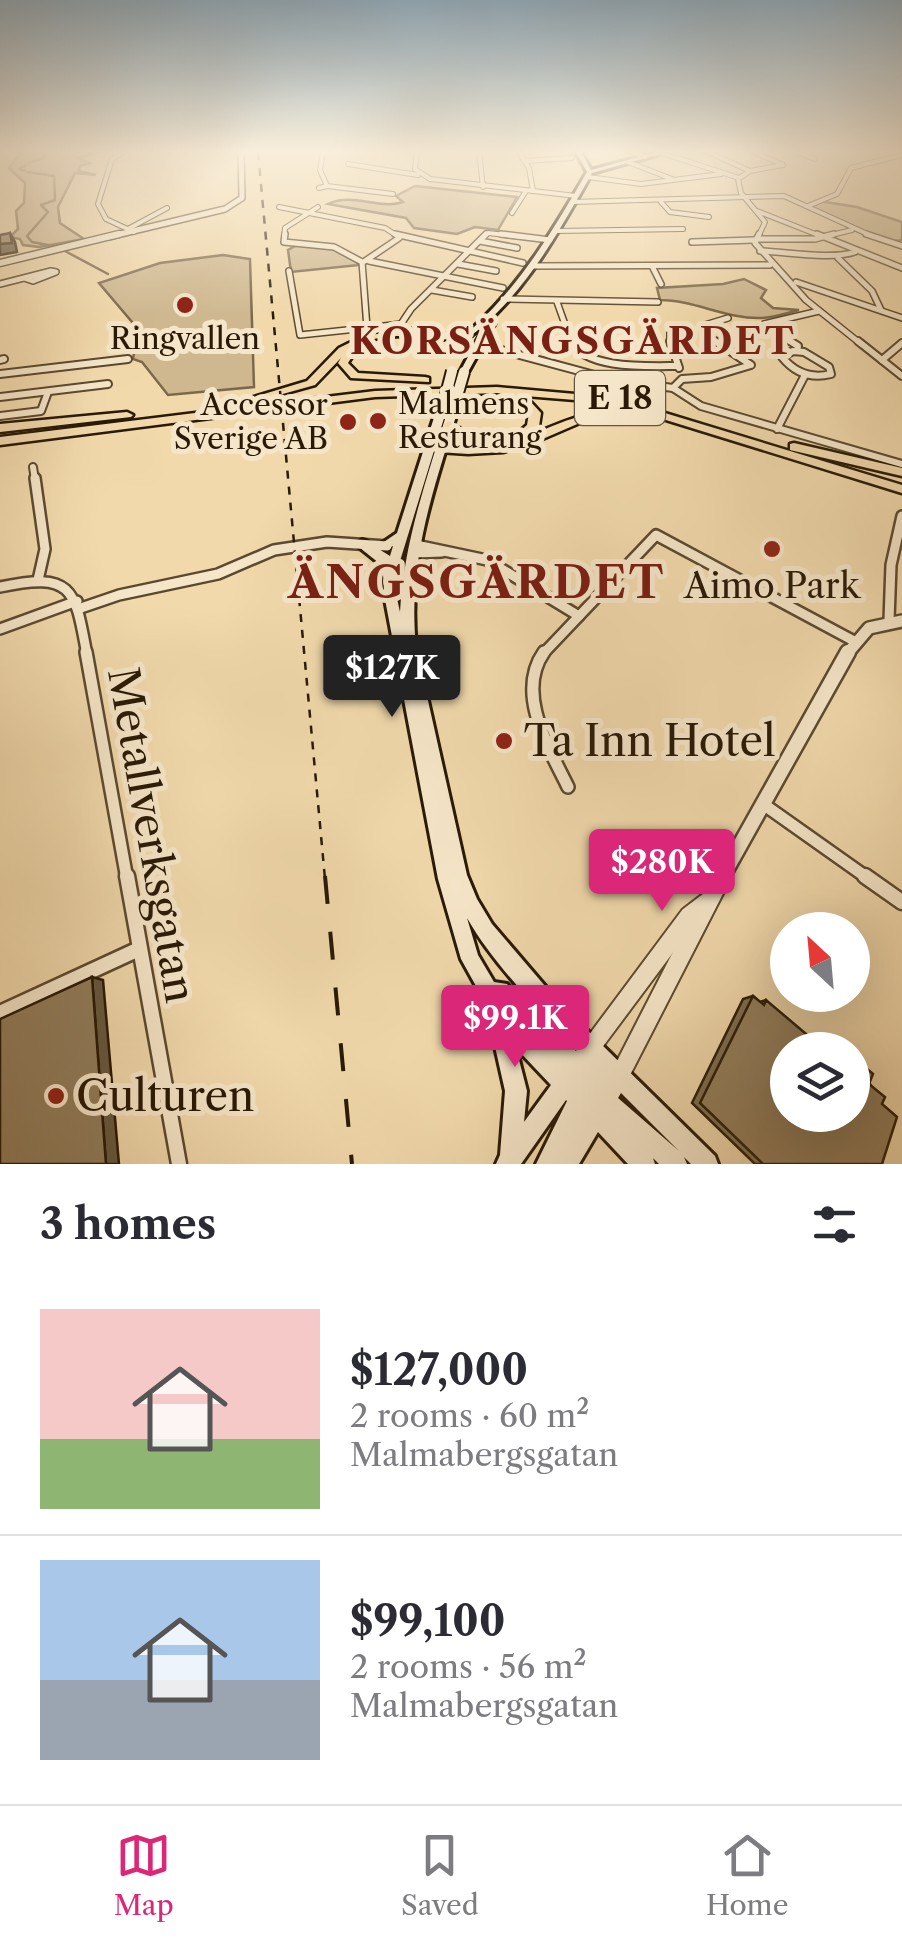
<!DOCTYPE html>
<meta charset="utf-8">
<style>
body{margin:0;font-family:"Libre Caslon Text",serif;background:#f2f2f3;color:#2b2b33;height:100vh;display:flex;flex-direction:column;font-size:38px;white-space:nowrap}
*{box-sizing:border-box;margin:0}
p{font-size:32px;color:#7c7c81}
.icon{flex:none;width:55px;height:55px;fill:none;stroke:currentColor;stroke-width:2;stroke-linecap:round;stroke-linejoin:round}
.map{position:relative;height:1164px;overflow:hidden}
.side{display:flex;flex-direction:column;background:#fff;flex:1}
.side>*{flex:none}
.needle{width:65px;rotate:334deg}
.buttons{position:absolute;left:770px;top:912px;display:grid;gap:20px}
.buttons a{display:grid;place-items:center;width:100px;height:100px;border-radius:50%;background:#fff;box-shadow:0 10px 40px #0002;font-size:50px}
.price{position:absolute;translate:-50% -85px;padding:0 22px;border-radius:10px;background:#db2777;color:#fff;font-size:32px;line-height:65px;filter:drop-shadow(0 2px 5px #0008)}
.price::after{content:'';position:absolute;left:50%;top:60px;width:30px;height:22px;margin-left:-15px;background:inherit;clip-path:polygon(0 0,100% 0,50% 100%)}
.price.current{background:#222;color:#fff}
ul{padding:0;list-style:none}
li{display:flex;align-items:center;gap:30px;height:250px;padding:0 40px}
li+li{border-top:2px solid #e1e1e2}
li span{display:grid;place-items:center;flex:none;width:280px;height:200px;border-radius:0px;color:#555}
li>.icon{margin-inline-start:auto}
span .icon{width:120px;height:120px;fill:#fffc;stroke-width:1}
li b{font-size:42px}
h2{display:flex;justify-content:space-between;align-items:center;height:120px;padding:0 40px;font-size:42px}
.menu{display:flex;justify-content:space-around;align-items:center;height:140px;border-top:2px solid #e1e1e2;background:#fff;font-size:28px;color:#7c7c81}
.menu a{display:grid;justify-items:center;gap:5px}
.menu .current{color:#db2777}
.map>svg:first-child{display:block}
.green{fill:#cfb890;stroke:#7c684a;stroke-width:2.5}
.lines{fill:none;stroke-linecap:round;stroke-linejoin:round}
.stream{stroke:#786547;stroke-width:2.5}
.minor-far5-casing{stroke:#5b492f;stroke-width:6}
.minor-far4-casing{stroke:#5b492f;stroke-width:8}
.minor-far3-casing{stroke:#5b492f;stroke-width:10}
.minor-far2-casing{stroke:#5b492f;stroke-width:14}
.minor-far1-casing{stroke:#5b492f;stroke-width:16}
.minor-casing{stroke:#5b492f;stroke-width:19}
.tertiary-far4-casing{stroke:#5b492f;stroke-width:8}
.tertiary-far3-casing{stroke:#5b492f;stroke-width:9}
.tertiary-far2-casing{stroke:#5b492f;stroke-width:16}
.tertiary-far1-casing{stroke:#5b492f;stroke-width:19}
.tertiary-casing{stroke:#5b492f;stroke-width:22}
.secondary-casing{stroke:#291905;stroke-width:6}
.motorway-casing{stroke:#291905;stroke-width:5}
.minor-far5{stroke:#f6e6c9;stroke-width:4}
.minor-far4{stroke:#f6e6c9;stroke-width:5}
.minor-far3{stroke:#f6e6c9;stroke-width:6}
.minor-far2{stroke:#f6e6c9;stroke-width:9}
.minor-far1{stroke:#f6e6c9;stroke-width:11}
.minor{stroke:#f6e6c9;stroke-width:14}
.tertiary-far4{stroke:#f6e6c9;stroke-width:5}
.tertiary-far3{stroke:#f6e6c9;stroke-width:6}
.tertiary-far2{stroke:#f6e6c9;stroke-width:11}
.tertiary-far1{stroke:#f6e6c9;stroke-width:14}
.tertiary{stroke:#f6e6c9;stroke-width:18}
.secondary{fill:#f6e6c9;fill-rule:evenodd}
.motorway{fill:#f1d9ac;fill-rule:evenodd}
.rail-far1{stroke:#291905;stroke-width:2.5;stroke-dasharray:8 8;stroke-linecap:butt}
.rail{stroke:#291905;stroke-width:4;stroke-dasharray:28 28;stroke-linecap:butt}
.secondary-bridge-casing{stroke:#291905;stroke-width:14;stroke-linecap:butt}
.secondary-bridge{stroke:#f6e6c9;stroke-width:10}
.wall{fill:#7d6c4f;stroke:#291905;stroke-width:2.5}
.shaded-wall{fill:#665840;stroke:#291905;stroke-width:2.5}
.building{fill:#917d5c;stroke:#291905;stroke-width:2.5}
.poi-dot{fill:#8f2418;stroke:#f6e6c9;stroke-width:4}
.labels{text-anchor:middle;stroke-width:10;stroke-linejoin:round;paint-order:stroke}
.far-poi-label{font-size:30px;fill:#291905;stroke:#f6e6c9}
.shield{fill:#f6e6c9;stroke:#665640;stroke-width:2.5}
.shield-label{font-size:32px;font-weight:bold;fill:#291905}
.poi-label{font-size:35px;fill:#291905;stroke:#f6e6c9}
.far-district-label{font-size:38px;font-weight:bold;letter-spacing:2.5px;fill:#7a1f14;stroke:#f6e6c9}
.near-poi-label{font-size:42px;fill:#291905;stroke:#f6e6c9;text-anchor:start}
.near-street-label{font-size:42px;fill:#291905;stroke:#f6e6c9}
.district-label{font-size:45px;font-weight:bold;letter-spacing:2.5px;fill:#7a1f14;stroke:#f6e6c9}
</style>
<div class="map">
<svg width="902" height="1164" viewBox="0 0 902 1164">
<rect width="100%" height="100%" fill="#f1d9ac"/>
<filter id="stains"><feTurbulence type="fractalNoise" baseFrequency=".002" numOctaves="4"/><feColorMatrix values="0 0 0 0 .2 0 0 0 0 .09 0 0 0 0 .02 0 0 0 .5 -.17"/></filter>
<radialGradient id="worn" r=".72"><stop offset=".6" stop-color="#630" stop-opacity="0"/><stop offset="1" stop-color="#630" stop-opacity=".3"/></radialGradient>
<g class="green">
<path d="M21 152H99L78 158 90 163 80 166 79 171 96 175 75 173 58 207 60 223 84 239 39 247 23 245 20 239 10 237 18 229 16 211 24 203 25 183 9 168Z"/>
<path d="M415 186 517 197 498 230 475 227 457 234 414 228 406 218 328 204C353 192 379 210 403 202L396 196Z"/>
<path d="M819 201 857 207 902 222V240C873 246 836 220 811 207Z"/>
<path d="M297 245C319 246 344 246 359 265L291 272 288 250Z"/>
<path d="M223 255 250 259 254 387 168 395 142 362 133 359 138 329 99 283 160 263Z"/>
<path d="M744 279 766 290 761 298 773 308 799 310C787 313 773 318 761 318 726 319 694 300 660 300L657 288 723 284Z"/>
</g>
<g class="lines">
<g class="stream">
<path d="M29 163 43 158 45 152"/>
<path d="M25 171 19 169 26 165"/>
<path d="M27 172 54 176 55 200 41 205 48 212 27 236 32 242 53 246"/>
<path d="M65 251 108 274"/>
</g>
<g class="minor-far5-casing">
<g id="minor-far5">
<path d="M123 152 112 159 98 204 106 219 134 232"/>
<path d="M417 152 415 169 430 179 576 196"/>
<path d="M479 152 483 187"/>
<path d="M519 152 529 168 533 191"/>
<path d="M631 152 645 157"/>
<path d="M708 152 750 171"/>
<path d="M754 152 783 165"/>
<path d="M797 152 815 159"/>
<path d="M662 153 739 178"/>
<path d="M526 161 572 158"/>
<path d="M628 162 672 179"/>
<path d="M348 164 418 175"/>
<path d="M588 177 641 184 721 174"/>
<path d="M327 186 393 194"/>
<path d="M319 188 327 186 320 170 323 152"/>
<path d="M572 202 784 196 874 237"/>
<path d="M661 202 670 212 709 217"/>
<path d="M808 206 837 194 851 168 902 155"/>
<path d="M279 207 385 228 399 237"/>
<path d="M757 211 823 237"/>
<path d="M512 213 526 191"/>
<path d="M128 229 167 208"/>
<path d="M556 231 683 229"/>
<path d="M284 237 285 228 318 207"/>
<path d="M484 237 488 233 523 237"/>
<path d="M758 237 765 222 741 193 738 179 750 171 783 165"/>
<path d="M823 237 852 230"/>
</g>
</g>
<g class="minor-far4-casing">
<g id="minor-far4">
<path d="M285 234 284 242 334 247 362 262 367 328 401 324 411 309 486 234"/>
<path d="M395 234 523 263"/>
<path d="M501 234 550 240"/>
<path d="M759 234 755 243 806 300 861 344"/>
<path d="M817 234 902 268"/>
<path d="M866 234 902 246"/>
<path d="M756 239H815L834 234"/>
<path d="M480 241 517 248"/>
<path d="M692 242 754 240"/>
<path d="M760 251C788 252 831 260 855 252"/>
<path d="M838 258 872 291 881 310"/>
<path d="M365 261 399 238"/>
<path d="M369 261 503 288"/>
<path d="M458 264 496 271"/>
<path d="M534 266 770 265"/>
<path d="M653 268 661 284"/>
<path d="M289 271 300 335 366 328"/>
<path d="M796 282 902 318"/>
<path d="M0 284 51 271 56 272 33 281 24 278"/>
<path d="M432 290 472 297"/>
<path d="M503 299 658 302"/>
<path d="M557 302 572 344"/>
<path d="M670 333V344"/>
<path d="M719 344 706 335 705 325 728 318"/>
<path d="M794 344 764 324 819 311"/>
</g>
</g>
<g class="minor-far3-casing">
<g id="minor-far3">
<path d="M571 341C585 370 650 366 678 366"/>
<path d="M670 341 679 368"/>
<path d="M790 341 798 346 797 351"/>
<path d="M858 341 902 376"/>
<path d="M479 344 613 380 673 388 701 406 902 464"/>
<path d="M793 351 804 352 829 367 831 374C811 379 795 373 782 357Z"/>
<path d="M0 360 4 359"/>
<path d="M882 360 902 343"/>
<path d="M0 374 128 359"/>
<path d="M673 388 682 379 711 377 751 365 715 341"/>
<path d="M0 397 108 384"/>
<path d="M0 416 41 411 48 392"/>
<path d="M777 429 805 375"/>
<path d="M33 467 35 480"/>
</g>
</g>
<g class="minor-far2-casing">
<g id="minor-far2">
<path d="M35 478 45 549 38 580"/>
<path d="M416 545 487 560 579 616"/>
<path d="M414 553 442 552"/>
<path d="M0 587C74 571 75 590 87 655"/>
<path d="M78 609 119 595 218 574 274 550 327 542 387 546"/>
<path d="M889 620 891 565 902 516"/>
<path d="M0 629 77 601"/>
<path d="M542 655 656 535 854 641"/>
</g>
</g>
<g class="minor-far1-casing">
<g id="minor-far1">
<path d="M86 652 127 879"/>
<path d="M544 652C515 693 549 748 568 787"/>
<path d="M763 804 869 879"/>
</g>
</g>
<g class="minor-casing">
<g id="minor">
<path d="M127 876 179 1164"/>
<path d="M865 876 902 902"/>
<path d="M0 1013 139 949"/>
</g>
</g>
<g class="tertiary-far4-casing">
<path id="tertiary-far4" d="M108 237 225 209 242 198 241 152"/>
</g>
<g class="tertiary-far3-casing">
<path id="tertiary-far3" d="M0 263 119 234"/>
</g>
<g class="tertiary-far2-casing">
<path id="tertiary-far2" d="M846 655 869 628 902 621"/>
</g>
<g class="tertiary-far1-casing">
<path id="tertiary-far1" d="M721 879 848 652"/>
</g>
<g class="tertiary-casing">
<g id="tertiary">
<path d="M592 1046 689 916 706 903"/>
<path d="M620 1075 722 876"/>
</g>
</g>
<g class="secondary-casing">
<g id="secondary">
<path d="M576 152H581L591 170 657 152H667L592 173C557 235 519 305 458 345L463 348H473L488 321 495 323 468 372 461 374 460 372 470 353H458L448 345C456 339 466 334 474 327 522 283 555 227 587 172Z"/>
<path d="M444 399 449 402 396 574V594L400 612C404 539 429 472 450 403L455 400 458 401 460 403C435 487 407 557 416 647L467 875 477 899 492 924 557 1000 594 1037 599 1039 601 1044 715 1156 718 1164H691L684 1157 687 1164H659L653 1158 655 1164H628L598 1132 579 1164H536L567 1101 566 1100 521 1164H496L500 1155 505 1091 494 1042 497 1024 461 959 438 879 384 594C384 557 379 566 356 544L362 540 366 541 390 556 393 546 384 550 378 546 397 533 439 402ZM467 918C494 965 539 1010 577 1049L576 1051 546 1026 507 984 494 982 478 955ZM516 1048 551 1085 524 1122 527 1091ZM621 1093 679 1151 618 1098Z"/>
</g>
</g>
<g class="motorway-casing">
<g id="motorway">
<path d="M411 329 459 335 464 338 459 341C433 338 385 330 362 344 357 348 353 356 348 363L358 373 425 377 429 378V382L351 378 338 363 341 358 315 385 250 403 244 400 307 381 339 348 363 336Z"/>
<path d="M497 387 575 394 655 410 902 485V493L653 416 627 411V415L582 422 531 444 503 452 468 454 438 452V446L442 445 473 447 445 427 443 425 449 421 477 440 479 443 473 447 517 440 513 437 527 425 529 413 522 405 502 398V394L497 393 375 397 0 445V437L375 391ZM513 395 575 400 621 410C586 410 558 424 526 437L539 426 541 413 530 401Z"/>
<path d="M127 412 133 415 131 417 0 432V424Z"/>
<path d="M794 443 902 468V476L790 450V444Z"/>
</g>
</g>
<use href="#minor-far5" class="minor-far5"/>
<use href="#minor-far4" class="minor-far4"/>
<use href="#minor-far3" class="minor-far3"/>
<use href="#minor-far2" class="minor-far2"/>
<use href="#minor-far1" class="minor-far1"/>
<use href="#minor" class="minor"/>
<use href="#tertiary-far4" class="tertiary-far4"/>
<use href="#tertiary-far3" class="tertiary-far3"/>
<use href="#tertiary-far2" class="tertiary-far2"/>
<use href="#tertiary-far1" class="tertiary-far1"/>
<use href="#tertiary" class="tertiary"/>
<use href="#secondary" class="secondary"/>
<use href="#motorway" class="motorway"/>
<path class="rail-far1" d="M258 152 325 879"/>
<path class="rail" d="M325 876 352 1164"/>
<g class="secondary-bridge-casing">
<g id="secondary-bridge">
<path d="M444 402 452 371"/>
<path d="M455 403 464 372"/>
</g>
</g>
<use href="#secondary-bridge" class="secondary-bridge"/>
</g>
<path class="wall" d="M753 996 760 1002 766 1000 852 1115V1060L855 1059 882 1104V1164H755L692 1103 743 999Z"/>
<g class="shaded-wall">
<path d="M10 233 15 242 17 252 0 255V244Z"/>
<path d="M92 977 103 980 119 1164H106Z"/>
</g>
<g class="building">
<path d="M10 233 12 243 0 244V235Z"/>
<path d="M92 977 106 1164H0V1019Z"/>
<path d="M753 996 764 1005 766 1000 825 1050H788V1115H852V1066L855 1059 873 1074 869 1084 885 1097 882 1104 897 1117 882 1164H763L700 1103Z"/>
</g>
<linearGradient id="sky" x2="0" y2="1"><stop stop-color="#90a9b9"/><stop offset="0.48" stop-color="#f9eeda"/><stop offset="1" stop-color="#f9eeda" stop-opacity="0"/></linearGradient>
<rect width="902" height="315" fill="url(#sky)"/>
<g class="poi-dot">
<circle cx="185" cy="305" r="10"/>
<circle cx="378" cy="421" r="10"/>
<circle cx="348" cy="422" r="10"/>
<circle cx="772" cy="549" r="10"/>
<circle cx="504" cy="741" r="10"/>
<circle cx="56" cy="1096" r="10"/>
</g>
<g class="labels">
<g class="far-poi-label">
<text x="185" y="349">Ringvallen</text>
<text x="398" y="414" text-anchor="start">Malmens<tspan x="398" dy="34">Resturang</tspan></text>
<text x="328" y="415" text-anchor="end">Accessor<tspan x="328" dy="34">Sverige AB</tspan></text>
</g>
<rect class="shield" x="575" y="371" width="90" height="54" rx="8"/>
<g class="shield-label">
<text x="620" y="409">E 18</text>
</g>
<g class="poi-label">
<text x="772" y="598">Aimo Park</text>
</g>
<g class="far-district-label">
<text x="573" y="354">KORSÄNGSGÄRDET</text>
</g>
<g class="near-poi-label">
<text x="524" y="756">Ta Inn Hotel</text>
<text x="76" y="1111">Culturen</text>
</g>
<g class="near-street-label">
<text transform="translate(152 835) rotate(80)" y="15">Metallverksgatan</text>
</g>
<g class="district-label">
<text x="477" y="598">ÄNGSGÄRDET</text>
</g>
</g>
<rect width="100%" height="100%" filter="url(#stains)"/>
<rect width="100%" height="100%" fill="url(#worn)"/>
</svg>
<div class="buttons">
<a><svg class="needle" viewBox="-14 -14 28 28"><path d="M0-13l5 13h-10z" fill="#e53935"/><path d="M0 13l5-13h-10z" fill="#7c7c81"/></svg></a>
<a><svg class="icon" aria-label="layers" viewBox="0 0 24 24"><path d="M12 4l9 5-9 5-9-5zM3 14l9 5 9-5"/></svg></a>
</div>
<b class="price current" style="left:392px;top:720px">$127K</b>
<b class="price" style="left:662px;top:914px">$280K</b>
<b class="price" style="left:515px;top:1070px">$99.1K</b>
</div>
<section class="side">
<h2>3 homes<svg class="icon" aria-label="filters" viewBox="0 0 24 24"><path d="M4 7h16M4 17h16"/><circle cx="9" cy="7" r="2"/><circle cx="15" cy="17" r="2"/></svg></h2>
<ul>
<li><span style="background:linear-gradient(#f6c9c9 65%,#8fb573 0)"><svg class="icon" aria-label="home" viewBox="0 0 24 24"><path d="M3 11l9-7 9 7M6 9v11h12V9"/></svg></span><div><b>$127,000</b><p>2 rooms · 60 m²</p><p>Malmabergsgatan</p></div></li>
<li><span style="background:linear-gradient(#a9c7e8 60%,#9aa5b1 0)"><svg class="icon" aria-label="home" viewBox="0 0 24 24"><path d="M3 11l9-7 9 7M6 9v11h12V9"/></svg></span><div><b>$99,100</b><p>2 rooms · 56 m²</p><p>Malmabergsgatan</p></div></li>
</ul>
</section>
<nav class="menu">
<a class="current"><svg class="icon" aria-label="map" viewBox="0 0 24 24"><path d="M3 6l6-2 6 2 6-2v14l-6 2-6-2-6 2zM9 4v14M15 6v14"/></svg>Map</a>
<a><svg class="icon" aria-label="saved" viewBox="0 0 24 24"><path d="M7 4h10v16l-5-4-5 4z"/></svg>Saved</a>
<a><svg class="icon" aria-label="home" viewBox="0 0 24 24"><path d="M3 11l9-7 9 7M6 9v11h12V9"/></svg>Home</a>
</nav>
